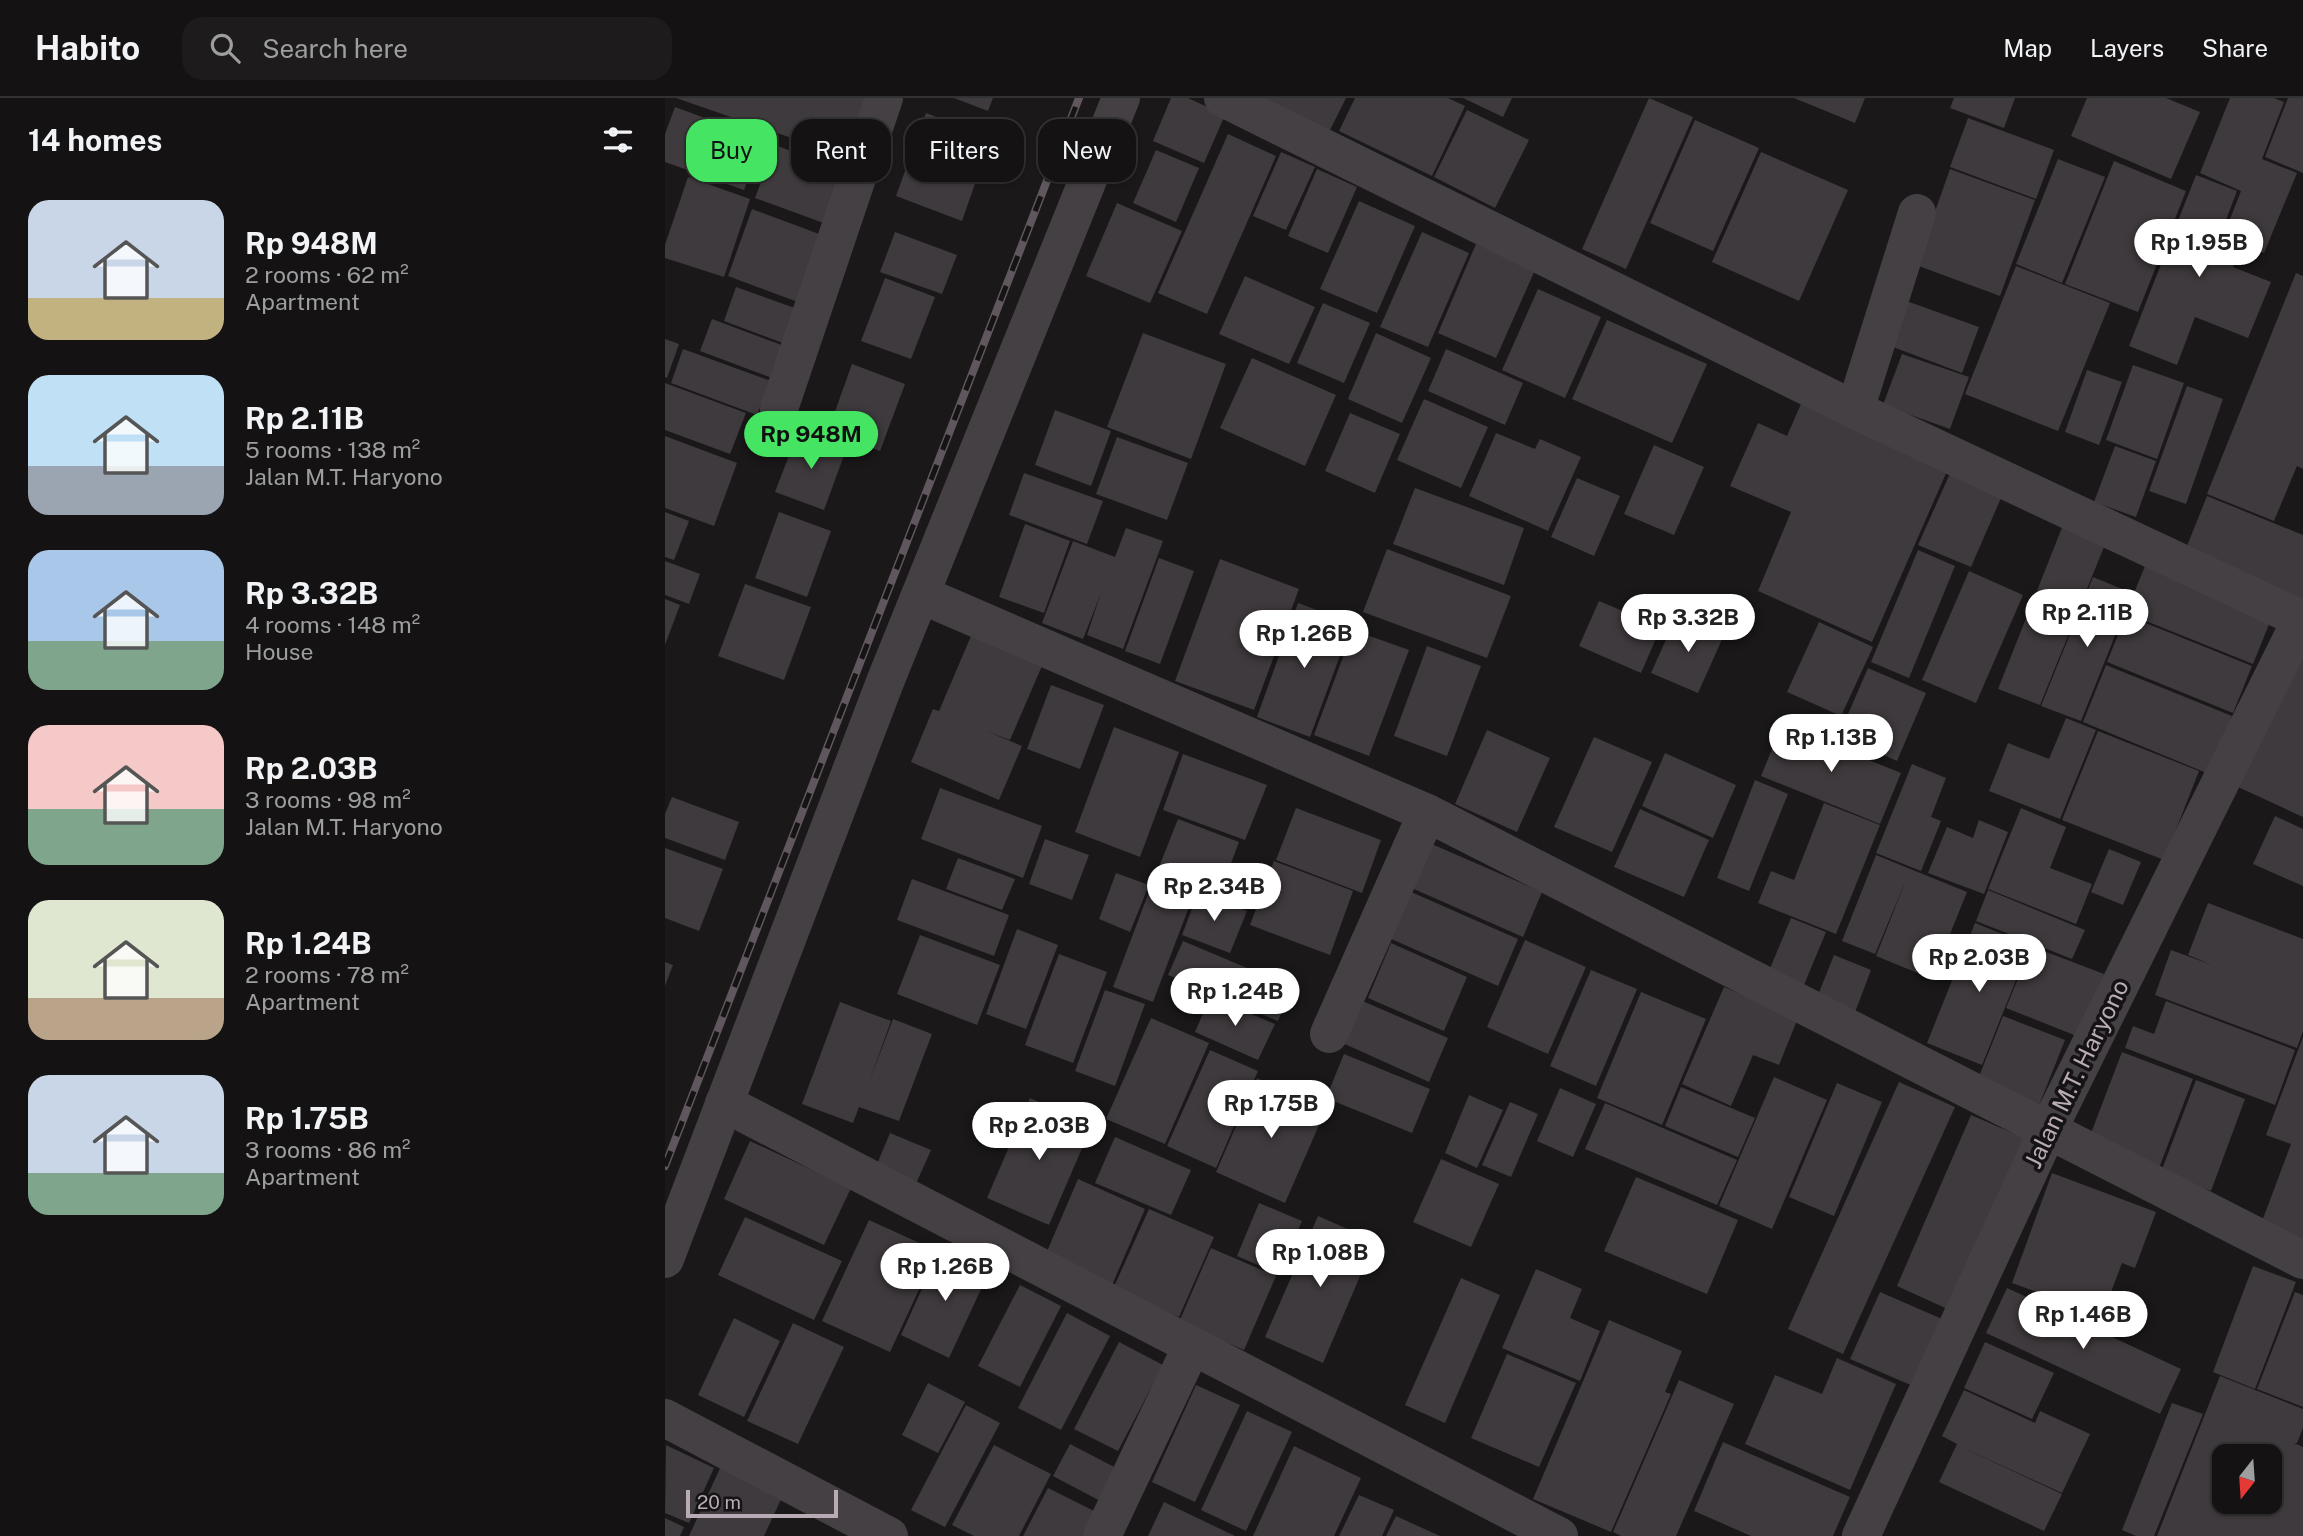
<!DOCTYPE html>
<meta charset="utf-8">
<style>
body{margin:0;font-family:"Public Sans",sans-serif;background:#1d1b1c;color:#f1f3f6;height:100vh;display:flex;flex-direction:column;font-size:26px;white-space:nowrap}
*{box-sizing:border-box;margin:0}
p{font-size:23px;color:#9d9ea0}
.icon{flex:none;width:38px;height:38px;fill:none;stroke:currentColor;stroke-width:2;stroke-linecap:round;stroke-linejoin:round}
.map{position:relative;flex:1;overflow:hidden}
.sheet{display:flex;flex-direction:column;background:#141213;width:665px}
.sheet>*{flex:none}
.guide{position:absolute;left:21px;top:21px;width:665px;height:63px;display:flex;gap:14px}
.needle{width:46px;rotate:197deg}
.buttons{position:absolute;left:1547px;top:1346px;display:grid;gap:14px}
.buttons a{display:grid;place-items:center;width:70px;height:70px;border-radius:14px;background:#141213;box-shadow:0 2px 5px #0004,0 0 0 2px #333233;font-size:35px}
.scale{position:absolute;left:21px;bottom:18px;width:152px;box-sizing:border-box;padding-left:7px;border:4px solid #b8abb6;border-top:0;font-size:19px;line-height:24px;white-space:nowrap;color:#b8abb6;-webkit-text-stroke:5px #151314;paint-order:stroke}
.price{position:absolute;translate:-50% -60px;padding:0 16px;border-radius:24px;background:#fff;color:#222;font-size:23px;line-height:46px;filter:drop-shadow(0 2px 4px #0008)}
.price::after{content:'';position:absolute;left:50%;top:42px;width:21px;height:16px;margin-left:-10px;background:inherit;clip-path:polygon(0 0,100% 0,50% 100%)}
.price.on{background:#45e563;color:#111}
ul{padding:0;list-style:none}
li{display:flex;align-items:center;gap:21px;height:175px;padding:0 28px}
li span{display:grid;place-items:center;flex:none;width:196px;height:140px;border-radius:21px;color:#555}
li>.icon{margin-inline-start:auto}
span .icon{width:84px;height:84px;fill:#fffc;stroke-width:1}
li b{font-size:30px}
h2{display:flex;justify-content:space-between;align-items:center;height:84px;padding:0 28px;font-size:30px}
.tag{padding:0 24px;border-radius:21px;background:#141213;box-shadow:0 2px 5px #0004,0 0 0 2px #333233;font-size:24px;line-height:63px}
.tag.on{background:#45e563;color:#111}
header{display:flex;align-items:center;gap:42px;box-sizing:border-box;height:98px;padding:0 35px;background:#141213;border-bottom:2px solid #333233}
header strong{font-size:33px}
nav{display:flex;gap:38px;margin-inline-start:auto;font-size:24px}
.search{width:490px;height:63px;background:#1d1b1c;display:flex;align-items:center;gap:18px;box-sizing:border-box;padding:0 24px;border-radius:21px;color:#9d9ea0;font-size:26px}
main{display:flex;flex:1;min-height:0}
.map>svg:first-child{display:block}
.building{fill:#3f3a3d;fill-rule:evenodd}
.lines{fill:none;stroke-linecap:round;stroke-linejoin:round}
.street{stroke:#454044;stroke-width:38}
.rail-casing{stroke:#5f575d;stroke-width:8}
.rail{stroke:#151314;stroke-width:5;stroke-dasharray:16;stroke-linecap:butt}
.labels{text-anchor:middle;stroke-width:7;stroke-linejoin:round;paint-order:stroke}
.street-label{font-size:24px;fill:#b8abb6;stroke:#151314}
</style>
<header>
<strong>Habito</strong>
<div class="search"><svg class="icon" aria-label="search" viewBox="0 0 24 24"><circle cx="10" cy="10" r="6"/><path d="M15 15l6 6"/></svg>Search here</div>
<nav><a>Map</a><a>Layers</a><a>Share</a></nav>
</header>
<main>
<section class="sheet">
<h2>14 homes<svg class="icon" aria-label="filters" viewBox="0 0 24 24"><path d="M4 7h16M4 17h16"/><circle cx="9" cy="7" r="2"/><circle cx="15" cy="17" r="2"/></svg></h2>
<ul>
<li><span style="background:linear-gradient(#c9d6e8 70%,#c2b280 0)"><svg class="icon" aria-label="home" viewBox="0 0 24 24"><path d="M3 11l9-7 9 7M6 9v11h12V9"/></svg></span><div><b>Rp 948M</b><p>2 rooms · 62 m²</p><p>Apartment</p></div></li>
<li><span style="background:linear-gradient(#bfe0f5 65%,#9aa5b1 0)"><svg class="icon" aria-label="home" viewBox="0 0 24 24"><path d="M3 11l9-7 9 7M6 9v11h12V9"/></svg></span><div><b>Rp 2.11B</b><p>5 rooms · 138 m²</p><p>Jalan M.T. Haryono</p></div></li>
<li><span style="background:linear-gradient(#a9c7e8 65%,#7fa58c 0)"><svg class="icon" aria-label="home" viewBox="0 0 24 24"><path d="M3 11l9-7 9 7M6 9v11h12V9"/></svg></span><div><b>Rp 3.32B</b><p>4 rooms · 148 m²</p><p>House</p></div></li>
<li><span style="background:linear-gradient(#f6c9c9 60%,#7fa58c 0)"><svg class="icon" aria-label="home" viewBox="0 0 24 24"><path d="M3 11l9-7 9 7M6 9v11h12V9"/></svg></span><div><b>Rp 2.03B</b><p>3 rooms · 98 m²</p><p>Jalan M.T. Haryono</p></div></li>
<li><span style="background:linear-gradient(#dfe7d0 70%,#b9a48a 0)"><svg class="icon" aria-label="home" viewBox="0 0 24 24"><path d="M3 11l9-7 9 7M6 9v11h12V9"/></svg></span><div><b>Rp 1.24B</b><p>2 rooms · 78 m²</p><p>Apartment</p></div></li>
<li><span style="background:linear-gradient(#c9d6e8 70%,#7fa58c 0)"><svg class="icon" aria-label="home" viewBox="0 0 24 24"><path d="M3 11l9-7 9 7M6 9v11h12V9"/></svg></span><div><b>Rp 1.75B</b><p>3 rooms · 86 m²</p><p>Apartment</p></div></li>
</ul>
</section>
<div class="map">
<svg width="1638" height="1438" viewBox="0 0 1638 1438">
<rect width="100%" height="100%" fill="#1a1819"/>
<g class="building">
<path d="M11 0H205L184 60Z"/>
<path d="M289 0H328L323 13Z"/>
<path d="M506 0H523L560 17 539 65 488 43Z"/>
<path d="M600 0H681L665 32Z"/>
<path d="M690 0H783L800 8 767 78 674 33Z"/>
<path d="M798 0H847L838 19Z"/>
<path d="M984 0 1028 19 961 171 917 151Z"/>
<path d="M1129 0H1200L1190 25Z"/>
<path d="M1289 0H1350L1339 30 1285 10Z"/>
<path d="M1422 0H1501L1535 14 1506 81 1406 38Z"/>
<path d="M1565 0H1609L1619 4 1597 61 1632 75 1599 155 1558 139 1576 93 1535 75Z"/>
<path d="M1623 0H1638V75L1600 59Z"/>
<path d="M10 9 97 41 79 92 0 64V36Z"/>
<path d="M802 12 864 42 830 110 769 79Z"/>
<path d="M261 15 326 40 297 123 231 98Z"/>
<path d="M1303 20 1389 52 1371 101 1285 69Z"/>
<path d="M1030 22 1094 50 1048 153 985 125Z"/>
<path d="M563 36 611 58 542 216 493 195Z"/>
<path d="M110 47 183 75 164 127 90 100Z"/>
<path d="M491 52 534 70 511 124 468 105Z"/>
<path d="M616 54 650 69 621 132 588 118Z"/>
<path d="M1096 54 1183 92 1134 203 1047 164Z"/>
<path d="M1393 61 1440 79 1397 185 1351 166Z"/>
<path d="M1449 63 1521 93 1473 214 1400 186Z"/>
<path d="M652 71 692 89 663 155 623 138Z"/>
<path d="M1285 71 1370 102 1335 198 1251 167Z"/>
<path d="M1531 77 1572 93 1554 140 1576 148 1568 169 1606 184 1583 240 1530 219 1512 267 1464 248Z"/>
<path d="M23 79 85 101 59 179 0 160V147Z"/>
<path d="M694 103 750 128 712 215 655 191Z"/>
<path d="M452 105 517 133 485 205 421 178Z"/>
<path d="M87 111 165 140 141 207 63 178Z"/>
<path d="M230 134 292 157 277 196 215 174Z"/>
<path d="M757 134 804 155 763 249 715 229Z"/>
<path d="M811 146 870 172 831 260 773 235Z"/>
<path d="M1351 168 1445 205 1393 333 1300 296Z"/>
<path d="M1631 175 1638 178V371L1632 368 1609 423 1542 396Z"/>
<path d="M580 178 650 209 624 266 554 236Z"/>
<path d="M220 180 270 199 246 261 196 243Z"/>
<path d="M71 189 138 213 126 248 59 223Z"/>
<path d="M873 191 936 219 900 300 837 272Z"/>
<path d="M1236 201 1314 229 1297 275 1220 246Z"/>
<path d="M658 205 705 225 679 285 632 265Z"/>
<path d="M47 221 122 249 110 281 35 253Z"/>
<path d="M942 222 1042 266 1007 345 907 301Z"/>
<path d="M478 235 561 266 526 361 442 329Z"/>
<path d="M711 235 766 260 737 325 683 301Z"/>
<path d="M0 241 14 246 2 280 0 279Z"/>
<path d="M18 251 106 283 92 317 6 285Z"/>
<path d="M781 251 858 285 840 327 763 293Z"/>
<path d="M1237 256 1304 279 1285 331 1218 307Z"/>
<path d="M587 260 671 297 640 368 555 330Z"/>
<path d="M187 266 240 286 215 353 163 333Z"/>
<path d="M1468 267 1519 285 1492 361 1441 342Z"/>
<path d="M1422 272 1457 284 1434 347 1400 334Z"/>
<path d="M0 285 81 315 65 356 0 332Z"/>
<path d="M1522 288 1558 301 1521 406 1484 393Z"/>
<path d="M1139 299 1286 364 1207 544 1093 493 1126 414 1065 388 1093 325 1122 338Z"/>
<path d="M759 301 823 329 796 390 732 362Z"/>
<path d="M390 312 446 333 426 388 370 367Z"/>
<path d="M685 315 735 336 710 395 660 373Z"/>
<path d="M133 334 181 352 159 412 110 394Z"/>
<path d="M831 335 870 351 875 341 916 359 883 433 804 398Z"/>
<path d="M0 338 72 365 49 428 0 410Z"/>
<path d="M452 339 523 365 502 422 431 396Z"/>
<path d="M989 347 1039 369 1009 437 959 416Z"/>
<path d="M1450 348 1491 363 1471 419 1429 404Z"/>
<path d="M1287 371 1339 393 1306 469 1253 447Z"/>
<path d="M359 375 438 403 422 446 344 417Z"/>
<path d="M912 380 955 398 929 458 886 439Z"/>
<path d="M750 390 859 430 839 487 728 446Z"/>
<path d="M1542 398 1638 437V506L1518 458Z"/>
<path d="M0 414 24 423 9 462 0 459Z"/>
<path d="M114 414 166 433 142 499 90 480Z"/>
<path d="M1400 422 1443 439 1375 607 1333 591Z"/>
<path d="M360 426 405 443 379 515 334 499Z"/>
<path d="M461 430 498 443 458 551 422 537 436 495 418 541 377 525 408 443 450 459Z"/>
<path d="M722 451 846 498 822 560 698 514Z"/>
<path d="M1253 452 1290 468 1244 580 1206 564Z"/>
<path d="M494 460 529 473 495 566 460 553Z"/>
<path d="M555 461 634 491 589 612 510 583Z"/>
<path d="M0 463 35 476 24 506 0 497Z"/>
<path d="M1482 463 1609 514 1588 566 1461 515Z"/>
<path d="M1304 473 1358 497 1311 605 1257 582Z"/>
<path d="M1428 479 1467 495 1416 623 1376 608Z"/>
<path d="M80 486 146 509 119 582 53 558Z"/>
<path d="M0 501 15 507 0 547Z"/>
<path d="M934 503 996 529 976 575 914 548Z"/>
<path d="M633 505 687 525 645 639 592 619Z"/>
<path d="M1012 517 1059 537 1033 595 986 575Z"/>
<path d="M1461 517 1587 568 1568 615 1442 564Z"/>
<path d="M1154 524 1208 549 1176 618 1122 594Z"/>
<path d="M309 531 380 561 345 642 321 633 357 648 334 702 246 664 268 611 274 613Z"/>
<path d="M688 532 744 552 704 658 649 637Z"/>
<path d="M1638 547V719L1573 689Z"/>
<path d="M762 548 816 568 782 658 729 638Z"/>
<path d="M1441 567 1567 618 1544 676 1418 624Z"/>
<path d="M1203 570 1261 595 1232 663 1174 637Z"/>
<path d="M386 587 439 607 415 671 362 651Z"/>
<path d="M1401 620 1431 632 1395 721 1324 693 1343 645 1384 661Z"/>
<path d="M1117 627 1236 675 1215 726 1096 678Z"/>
<path d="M449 629 514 654 475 759 410 734Z"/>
<path d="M822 632 885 660 852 734 790 706Z"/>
<path d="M1433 633 1534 673 1499 762 1397 722Z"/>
<path d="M929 639 987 664 947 754 889 729Z"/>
<path d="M1000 655 1071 687 1048 740 977 708Z"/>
<path d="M518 656 602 687 580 742 498 712Z"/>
<path d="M1247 666 1281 680 1266 719 1276 723 1256 773 1211 755Z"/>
<path d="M1090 682 1123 696 1084 793 1052 780Z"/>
<path d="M275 690 377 728 358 780 256 741Z"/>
<path d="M7 699 74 724 60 762 0 740V716Z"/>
<path d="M1159 705 1215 727 1171 836 1093 805 1106 773 1129 782Z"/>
<path d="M631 710 716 742 697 795 611 762Z"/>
<path d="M1356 710 1401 729 1385 770 1427 786 1411 826 1323 791Z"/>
<path d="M975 711 1044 742 1019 799 949 769Z"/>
<path d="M1610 718 1638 731V788L1588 766Z"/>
<path d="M513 721 574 744 554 797 492 774Z"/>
<path d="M1314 722 1343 734 1319 796 1263 775 1282 729 1308 740Z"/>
<path d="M380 741 424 757 407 802 364 786Z"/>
<path d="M762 744 877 794 858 839 742 788Z"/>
<path d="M0 750 58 771 34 833 0 820Z"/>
<path d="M1444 751 1476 764 1458 807 1426 794Z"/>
<path d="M1211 757 1302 794 1267 881 1211 858 1241 782 1210 856 1177 843Z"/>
<path d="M293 760 350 781 337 812 281 791Z"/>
<path d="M609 763 688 793 665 857 585 827Z"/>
<path d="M451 775 484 787 465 834 434 821Z"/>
<path d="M490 778 530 793 488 904 448 889Z"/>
<path d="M247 781 344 817 329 858 232 822Z"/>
<path d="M1323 792 1420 832 1407 861 1311 823Z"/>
<path d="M744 793 853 841 833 888 724 840Z"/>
<path d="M533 795 582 813 565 855 517 837Z"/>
<path d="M1543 805 1638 841V933L1632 950 1490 897 1506 852 1547 867 1523 857Z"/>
<path d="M1126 820 1161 834 1139 887 1104 873Z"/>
<path d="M1310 825 1365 847 1317 967 1262 945Z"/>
<path d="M352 831 393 847 361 931 321 916Z"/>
<path d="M255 837 335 867 312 927 232 896Z"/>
<path d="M860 842 921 869 883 956 822 929Z"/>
<path d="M518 843 627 889 613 923 503 877Z"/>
<path d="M726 845 802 879 779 933 703 900Z"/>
<path d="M1366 848 1439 876 1414 939 1341 910Z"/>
<path d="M394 856 442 874 408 965 360 947Z"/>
<path d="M1169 857 1206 872 1189 917 1151 902Z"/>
<path d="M0 864 8 867 0 888Z"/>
<path d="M926 872 972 891 931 988 885 968Z"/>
<path d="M1059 889 1133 920 1114 967 1088 957 1066 1008 1017 986Z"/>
<path d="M440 892 480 906 450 988 410 973Z"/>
<path d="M976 894 1041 921 997 1027 932 1000Z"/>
<path d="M545 899 610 926 593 962 530 934Z"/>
<path d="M693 901 783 940 764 984 673 943Z"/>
<path d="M1501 903 1630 952 1610 1007 1460 950 1468 928 1489 936Z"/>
<path d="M175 904 226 923 204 984 228 921 267 936 234 1023 194 1009 188 1025 137 1006Z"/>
<path d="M1338 918 1400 942 1371 1015 1309 991Z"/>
<path d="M486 920 544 945 500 1046 441 1021Z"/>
<path d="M1638 939V1151L1593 1134 1626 1046 1601 1037Z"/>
<path d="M545 952 593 973 551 1070 502 1048Z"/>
<path d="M1457 954 1528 981 1494 1070 1423 1043Z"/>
<path d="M679 956 765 991 747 1035 661 1000Z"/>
<path d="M1109 979 1162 1002 1107 1131 1054 1108Z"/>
<path d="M592 980 661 1011 620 1105 551 1074Z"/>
<path d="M1531 982 1580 1001 1546 1093 1496 1074Z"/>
<path d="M1234 984 1290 1009 1178 1256 1123 1231Z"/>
<path d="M1172 985 1217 1004 1169 1118 1124 1099Z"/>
<path d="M1016 989 1090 1020 1073 1059 1000 1028Z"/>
<path d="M895 990 931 1006 908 1059 872 1043Z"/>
<path d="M804 997 838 1012 812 1070 780 1055Z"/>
<path d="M365 1000 427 1027 384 1127 322 1100Z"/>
<path d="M845 1004 873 1016 846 1079 817 1067Z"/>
<path d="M940 1005 1072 1062 1052 1107 920 1051Z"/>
<path d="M1306 1017 1364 1042 1289 1214 1232 1188Z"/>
<path d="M225 1035 266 1052 250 1088 210 1071Z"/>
<path d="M450 1039 526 1072 506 1117 430 1085Z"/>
<path d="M85 1043 186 1090 159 1147 59 1101Z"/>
<path d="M776 1061 834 1086 806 1149 748 1124Z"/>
<path d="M1387 1075 1491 1114 1470 1170 1457 1165 1437 1218 1347 1185Z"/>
<path d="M971 1079 1073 1122 1042 1196 939 1153Z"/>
<path d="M413 1081 480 1111 447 1187 380 1158Z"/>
<path d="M594 1105 637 1123 614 1176 572 1158Z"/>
<path d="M484 1111 549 1139 514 1219 448 1191Z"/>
<path d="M653 1118 710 1143 658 1265 600 1239Z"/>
<path d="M80 1119 177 1163 149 1222 53 1177Z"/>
<path d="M204 1122 272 1153 225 1254 157 1223Z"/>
<path d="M546 1150 611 1178 579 1252 514 1224Z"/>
<path d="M275 1151 324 1174 284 1260 236 1237Z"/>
<path d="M1588 1168 1631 1184 1590 1291 1548 1274Z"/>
<path d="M871 1171 917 1191 905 1220 935 1233 915 1283 837 1250Z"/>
<path d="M796 1180 835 1197 780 1325 740 1307Z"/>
<path d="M355 1187 396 1208 355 1289 313 1268Z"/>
<path d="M1342 1190 1516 1271 1495 1316 1321 1235Z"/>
<path d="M1215 1194 1284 1224 1255 1291 1185 1261Z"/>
<path d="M1630 1194 1638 1197V1309L1592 1291Z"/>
<path d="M402 1215 445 1238 396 1332 353 1310Z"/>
<path d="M69 1220 115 1243 79 1319 33 1297Z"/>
<path d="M944 1222 1017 1253 1000 1294 1006 1296 946 1434 868 1401Z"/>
<path d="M128 1225 179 1249 133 1346 82 1323Z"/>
<path d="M454 1244 498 1267 453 1353 409 1331Z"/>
<path d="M1320 1244 1389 1275 1367 1321 1299 1290Z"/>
<path d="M842 1256 911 1285 874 1369 806 1340Z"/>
<path d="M1172 1260 1231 1286 1185 1392 1080 1346 1110 1277 1157 1296Z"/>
<path d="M1555 1278 1638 1311V1330L1632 1345H1629L1638 1349V1438H1492ZM1559 1358H1605V1404H1559Z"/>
<path d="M1014 1282 1069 1306 1011 1438H956L948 1434Z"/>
<path d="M263 1285 300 1304 273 1355 237 1337Z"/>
<path d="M531 1287 575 1307 530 1404 487 1384Z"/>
<path d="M1299 1292 1370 1325 1375 1313 1425 1336 1397 1395 1294 1348 1397 1396 1379 1433 1274 1384 1292 1346 1277 1338Z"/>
<path d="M1507 1305 1538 1316 1489 1438H1471L1457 1432Z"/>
<path d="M301 1307 335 1325 280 1429 246 1412Z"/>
<path d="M582 1313 627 1334 581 1433 536 1412Z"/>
<path d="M1058 1344 1185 1399 1168 1438H1086L1029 1413Z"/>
<path d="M405 1346 457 1373 439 1405 388 1378Z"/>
<path d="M1 1347 49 1370 24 1425 0 1415Z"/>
<path d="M329 1347 386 1376 354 1438H309L287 1427Z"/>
<path d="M629 1348 696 1380 669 1438H588Z"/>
<path d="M56 1368 118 1397 99 1438H24Z"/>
<path d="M383 1390 431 1414 418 1438H358Z"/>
<path d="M694 1397 729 1412 717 1438H674Z"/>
<path d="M499 1404 570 1438H483Z"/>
<path d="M731 1418 775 1438H721Z"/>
<path d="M0 1420 19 1429 15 1438H0Z"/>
</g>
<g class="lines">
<g class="street">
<path d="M558 0 1190 312 1638 522"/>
<path d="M114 311 219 0"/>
<path d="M1190 312 1252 115"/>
<path d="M257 497 762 715 1638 1162"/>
<path d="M664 936 762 715"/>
<path d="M59 1005 894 1438"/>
<path d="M0 1161 220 584 456 0"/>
<path d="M0 1320 224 1438"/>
<path d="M437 1438 526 1250"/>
<path d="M1196 1438 1382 1034 1638 518"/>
</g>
<g class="rail-casing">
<path id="rail" d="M0 1068 414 0"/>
</g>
<use href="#rail" class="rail"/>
</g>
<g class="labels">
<g class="street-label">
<text transform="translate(1412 976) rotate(-64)" y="8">Jalan M.T. Haryono</text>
</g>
</g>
</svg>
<div class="buttons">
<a><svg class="needle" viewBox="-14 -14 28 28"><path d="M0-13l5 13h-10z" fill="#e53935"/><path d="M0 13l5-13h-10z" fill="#9d9ea0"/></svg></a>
</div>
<div class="scale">20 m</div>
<b class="price" style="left:1534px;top:181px">Rp 1.95B</b>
<b class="price on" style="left:146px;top:373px">Rp 948M</b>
<b class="price" style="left:1422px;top:551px">Rp 2.11B</b>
<b class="price" style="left:1023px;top:556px">Rp 3.32B</b>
<b class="price" style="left:639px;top:572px">Rp 1.26B</b>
<b class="price" style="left:1166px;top:676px">Rp 1.13B</b>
<b class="price" style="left:549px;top:825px">Rp 2.34B</b>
<b class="price" style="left:1314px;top:896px">Rp 2.03B</b>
<b class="price" style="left:570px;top:930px">Rp 1.24B</b>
<b class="price" style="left:606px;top:1042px">Rp 1.75B</b>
<b class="price" style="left:374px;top:1064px">Rp 2.03B</b>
<b class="price" style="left:655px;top:1191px">Rp 1.08B</b>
<b class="price" style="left:280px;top:1205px">Rp 1.26B</b>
<b class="price" style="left:1418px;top:1253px">Rp 1.46B</b>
<div class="guide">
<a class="tag on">Buy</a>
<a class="tag">Rent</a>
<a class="tag">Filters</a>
<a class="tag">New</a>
</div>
</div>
</main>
